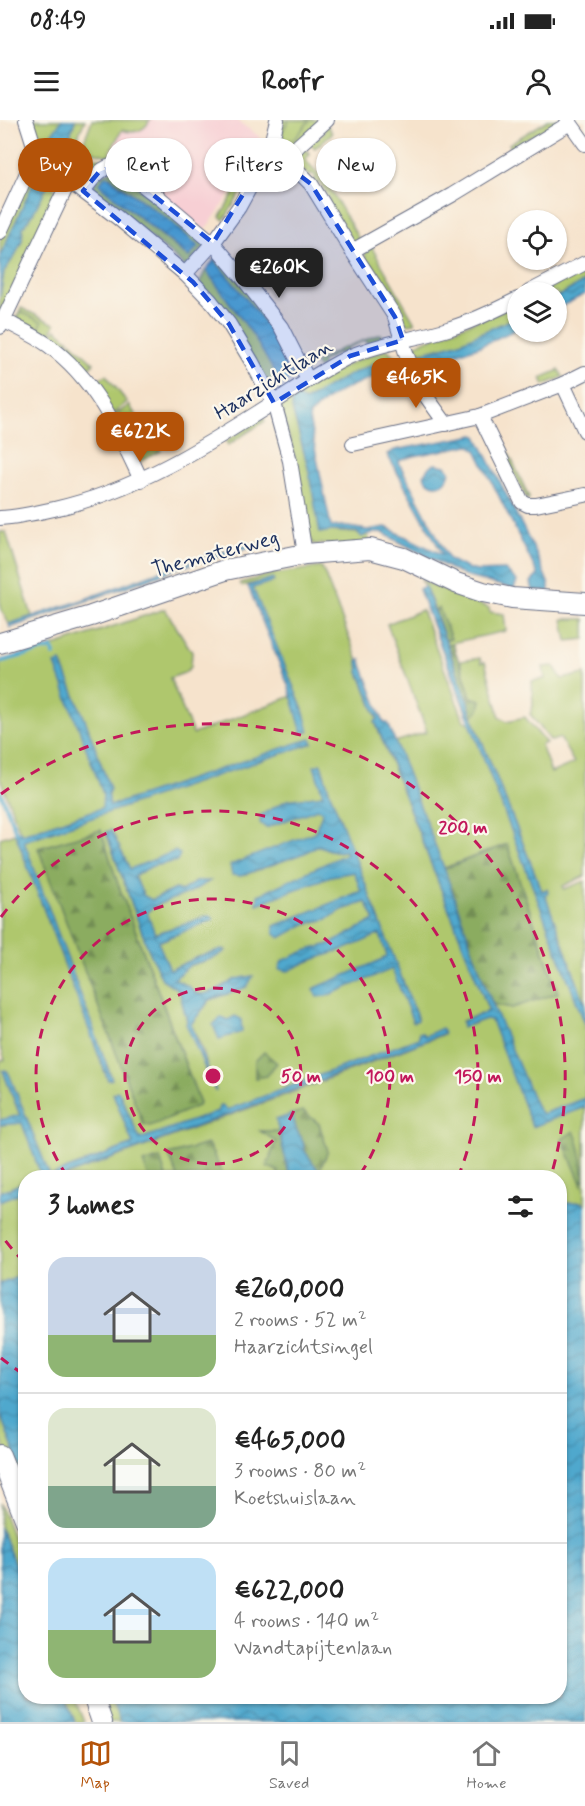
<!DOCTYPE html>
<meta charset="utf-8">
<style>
body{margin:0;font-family:Mynerve,sans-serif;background:#f6f6f6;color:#222;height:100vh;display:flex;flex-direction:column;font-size:22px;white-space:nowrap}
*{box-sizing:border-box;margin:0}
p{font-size:20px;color:#767676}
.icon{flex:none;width:33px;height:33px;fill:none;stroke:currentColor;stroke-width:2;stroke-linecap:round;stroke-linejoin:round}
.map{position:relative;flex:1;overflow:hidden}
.side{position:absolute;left:18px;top:1050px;width:549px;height:534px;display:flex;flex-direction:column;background:#fff;border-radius:24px;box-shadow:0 2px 4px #0004}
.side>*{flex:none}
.guide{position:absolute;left:18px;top:18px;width:549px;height:54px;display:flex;gap:12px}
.controls{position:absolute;left:507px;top:90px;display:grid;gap:12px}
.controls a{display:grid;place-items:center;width:60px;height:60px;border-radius:50%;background:#fff;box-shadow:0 2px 4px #0004;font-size:30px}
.price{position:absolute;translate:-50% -51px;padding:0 14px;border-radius:12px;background:#b45309;color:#fff;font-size:20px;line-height:39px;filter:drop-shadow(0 2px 3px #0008)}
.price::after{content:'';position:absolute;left:50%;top:36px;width:18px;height:14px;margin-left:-9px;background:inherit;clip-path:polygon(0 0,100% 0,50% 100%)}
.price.current{background:#222;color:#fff}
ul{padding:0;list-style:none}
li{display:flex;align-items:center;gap:18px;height:150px;padding:0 30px}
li+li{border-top:2px solid #e0e0e0}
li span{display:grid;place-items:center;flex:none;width:168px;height:120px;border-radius:18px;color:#555}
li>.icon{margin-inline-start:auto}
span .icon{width:72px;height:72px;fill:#fffc;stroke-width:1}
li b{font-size:26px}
h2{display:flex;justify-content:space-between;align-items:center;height:72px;padding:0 30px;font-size:26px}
.pill{padding:0 21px;border-radius:27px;background:#fff;box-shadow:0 2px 4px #0004;font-size:21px;line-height:54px}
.pill.current{background:#b45309;color:#fff}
.status{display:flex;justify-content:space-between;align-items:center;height:42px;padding:0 30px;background:#fff;direction:ltr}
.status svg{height:16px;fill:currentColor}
header{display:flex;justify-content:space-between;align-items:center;height:78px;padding:0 30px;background:#fff;font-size:27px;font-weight:700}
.dock{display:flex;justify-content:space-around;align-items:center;height:84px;border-top:2px solid #e0e0e0;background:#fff;font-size:16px;color:#767676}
.dock a{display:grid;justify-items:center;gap:3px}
.dock .current{color:#b45309}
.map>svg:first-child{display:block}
.built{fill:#f7cfd4}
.grass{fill:#afc76d;stroke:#657b66;stroke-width:1.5;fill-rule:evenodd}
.forest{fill:url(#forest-firs);stroke:#536e5f;stroke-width:1.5}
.park{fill:url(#park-crowns);stroke:#657b66;stroke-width:1.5}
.water{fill:url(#water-waves);stroke:#366c96;stroke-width:1.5}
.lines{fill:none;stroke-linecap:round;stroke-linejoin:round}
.stream{stroke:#50a8cd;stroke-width:4}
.street-casing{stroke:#686e84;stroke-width:16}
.secondary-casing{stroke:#686e84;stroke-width:22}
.street{stroke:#fff;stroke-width:14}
.secondary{stroke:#fff;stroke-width:20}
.marked{fill:#1d4ed8;fill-opacity:0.2;stroke:#1d4ed8;stroke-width:4.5;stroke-dasharray:12 8;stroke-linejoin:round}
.ring{fill:none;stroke:#c2185b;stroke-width:3;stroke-dasharray:10 8}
.labels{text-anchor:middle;stroke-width:4.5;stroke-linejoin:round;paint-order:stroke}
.street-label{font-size:21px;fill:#1b2f5e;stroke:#fbf7ec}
.centre{fill:#c2185b;stroke:#fbf7ec;stroke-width:3}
.ring-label{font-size:18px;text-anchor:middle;font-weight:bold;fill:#c2185b;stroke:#fbf7ec;stroke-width:4.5;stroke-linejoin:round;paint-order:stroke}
</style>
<div class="status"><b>08:49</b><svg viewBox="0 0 49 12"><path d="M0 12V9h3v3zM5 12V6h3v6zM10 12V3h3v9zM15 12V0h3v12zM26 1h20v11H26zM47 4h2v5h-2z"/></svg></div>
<header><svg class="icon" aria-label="menu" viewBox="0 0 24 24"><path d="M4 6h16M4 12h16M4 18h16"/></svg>Roofr<svg class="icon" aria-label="person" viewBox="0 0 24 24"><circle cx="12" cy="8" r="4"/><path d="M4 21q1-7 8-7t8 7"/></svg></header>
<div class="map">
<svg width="585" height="1602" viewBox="0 0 585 1602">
<defs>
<pattern id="forest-firs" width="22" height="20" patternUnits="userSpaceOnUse" patternTransform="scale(1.5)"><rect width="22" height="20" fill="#8bac60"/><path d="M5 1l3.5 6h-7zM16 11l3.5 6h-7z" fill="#718c52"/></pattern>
<pattern id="park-crowns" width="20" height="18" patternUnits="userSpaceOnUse" patternTransform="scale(1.5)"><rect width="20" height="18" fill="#afc76d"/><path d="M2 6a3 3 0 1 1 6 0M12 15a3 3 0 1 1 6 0" fill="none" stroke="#96ab61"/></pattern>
<pattern id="water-waves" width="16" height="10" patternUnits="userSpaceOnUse" patternTransform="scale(1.5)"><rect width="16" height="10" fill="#50a8cd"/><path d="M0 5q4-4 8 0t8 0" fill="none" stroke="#4289aa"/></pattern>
</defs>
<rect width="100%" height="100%" fill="#fbf7ec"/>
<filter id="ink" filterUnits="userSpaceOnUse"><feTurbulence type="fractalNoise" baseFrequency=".0167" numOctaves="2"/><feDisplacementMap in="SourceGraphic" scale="12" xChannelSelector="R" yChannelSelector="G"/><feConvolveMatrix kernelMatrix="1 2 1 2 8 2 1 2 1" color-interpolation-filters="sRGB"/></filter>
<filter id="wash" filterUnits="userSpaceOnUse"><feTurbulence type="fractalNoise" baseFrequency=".008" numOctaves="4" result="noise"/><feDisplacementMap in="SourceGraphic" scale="24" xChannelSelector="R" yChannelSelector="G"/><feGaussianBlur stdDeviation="1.35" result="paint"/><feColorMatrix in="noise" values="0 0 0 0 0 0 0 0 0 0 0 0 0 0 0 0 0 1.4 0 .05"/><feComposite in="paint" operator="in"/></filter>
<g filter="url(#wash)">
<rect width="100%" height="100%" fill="#f6e3cc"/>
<path class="built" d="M128 0H236L260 17 247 46 231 74 205 110 131 51 110 38V30Z"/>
<g class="grass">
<path d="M32 0H62L66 28 75 0H85L79 14 71 50 67 54 44 37Z"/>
<path d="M92 0H150C144 12 134 14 122 10L111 30 109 36 81 29Z"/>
<path d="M283 0H320L287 32H280L277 29 276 25Z"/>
<path d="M548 0H558L556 5 551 9 549 6 521 22 523 25 513 31 509 24Z"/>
<path d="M327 5 332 13 315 28 308 22 314 16 317 19 325 12 323 9Z"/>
<path d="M303 27 310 34 305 40 327 63 361 123H353L327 81 330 79 319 62 316 64 313 61 316 58 312 53 309 56 296 43 295 40Z"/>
<path d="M81 33 113 42 80 65C74 54 78 45 81 33Z"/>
<path d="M115 49 207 123 186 147 134 103 92 72 97 57ZM110 57 170 101 197 126 188 137 101 66Z"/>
<path d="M36 53C46 58 55 64 56 75L0 198V177L4 152 16 133 22 120 23 107 32 95 48 63 37 56 0 136V121L27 62 32 54Z"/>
<path d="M243 59 248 62 224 100 220 97Z"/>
<path d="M371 126 415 203 403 205 399 195 402 194 393 176 390 177 387 173 390 170 372 145 369 146 365 141V132Z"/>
<path d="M218 137 259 183 299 250 292 258C281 218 241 172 214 140Z"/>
<path d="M585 149V161L558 176 556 172H541Z"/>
<path d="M206 150 253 215 282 265 272 268 200 162Z"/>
<path d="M517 185V197L458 223 416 234V224Z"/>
<path d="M21 188 55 204 47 221 14 202Z"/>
<path d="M56 209 69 220 60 230 49 222Z"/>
<path d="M381 214 382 218 367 223 366 220 346 228 347 232 341 234 339 232 321 242 322 245 318 248 315 243 339 230Z"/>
<path d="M71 222 94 243 84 253 62 232Z"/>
<path d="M387 229 395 237C361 246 334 263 305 281L301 280 292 289 308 347 330 411 368 414 370 426 313 424C305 408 303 379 300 360 295 335 287 311 280 287 311 261 349 242 387 229Z"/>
<path d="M559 250 563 257 544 265 541 258Z"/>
<path d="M106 255 127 282 113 294 93 264Z"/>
<path d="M129 285 137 297 120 307 114 296Z"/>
<path d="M263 297 265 301 228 325 226 321Z"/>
<path d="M492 297 529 377V379H527L488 301Z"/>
<path d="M143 298 161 331 137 343 121 309Z"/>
<path d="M0 412H6L32 496 9 504 0 487Z"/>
<path d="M322 447 358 541 359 552 378 600 375 602 489 891 462 901 464 907 486 899H491L532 1006 585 987V1085L581 1082 560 1084V1058L323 1057 319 1052 327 1031 319 1004 303 991 276 1000 279 1011H261L276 1021 267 1046 278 1051V1057H224L208 1024 169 1035 178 1057H166L159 1038 144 1043 149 1057H62L307 967 444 914 425 916 419 913V918L227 990 222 985 217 992 140 1019 119 972 113 973 133 1024 50 1056 9 954 5 950 3 951 20 996 0 1000V941L5 940 0 926V718L15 713 108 960 112 959 23 721 312 623 311 619 306 621 110 686 108 673 110 669 86 602 61 542 103 674V688L21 714 0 658V541L54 526 165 489 192 532 191 547 184 553 170 558 193 614 292 576 302 612H308L303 590 252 468 273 459 242 466 240 463 272 454ZM321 644 329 670 416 895 418 900 413 902 392 848 326 876 387 836 380 814C350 827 317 836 288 851L305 831 330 824 375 800 366 782 342 790 327 799 305 804 274 806 362 771 354 752 331 756 346 734 345 731C342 731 338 732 335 731 319 729 323 720 306 732L241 756 300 718 315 712 323 691 316 689 266 708 261 703V695L287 680 323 675ZM111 710 130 749 177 741 152 746 134 756 144 776 151 780 175 769 181 771 197 761 189 773 159 784 146 792 154 814 210 795 214 799 158 822 170 850 196 838 223 829 226 830 214 838 190 845 174 859 188 866 197 874H204L215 871 236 859 252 856 247 867 210 880 191 904 202 928 215 971 209 959 187 901 179 870 162 859 147 826 106 713ZM101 711 118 764 199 980 198 986 143 1003 39 728Z"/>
<path d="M420 460 489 488 490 492 504 494 506 511 447 524 445 520 450 519 439 489 435 490 425 466Z"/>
<path d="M422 490 464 601 471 603 476 617 585 904V978L542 994 537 988 504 914 493 884 512 888 558 872 507 724 444 748 395 622 427 612 387 504Z"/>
<path d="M563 499H585V519L567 521Z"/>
<path d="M480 538 481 543 485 542 500 597 507 601 525 597 546 623 541 625 551 653 574 643 560 618 551 621 530 594 533 586 532 561 545 559 543 547 554 546 562 559 585 554V756L563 766 564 769 585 761V884L545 775 547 769 542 771 472 596 479 590 471 577 460 541Z"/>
<path d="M22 1003 41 1055 36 1057 26 1058 25 1062 0 1072V1005Z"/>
<path d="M25 1071V1154L0 1164V1081Z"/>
<path d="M0 1294 25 1360V1382L0 1316Z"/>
<path d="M0 1383 25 1450V1470L0 1407Z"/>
<path d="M65 1577H74L84 1602H75Z"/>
<path d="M100 1577H110L120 1602H109Z"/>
</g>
<g class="forest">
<path d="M439 488 451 519 445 520 435 490Z"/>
<path d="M447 524H453L471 577 481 580 479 590 472 596 467 579Z"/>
<path d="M101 710 118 764 199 981 198 986 150 1006 143 1004 38 728Z"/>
<path d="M507 724 558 873 512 888 493 884 487 871 444 749Z"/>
<path d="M264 932 277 943 266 956 255 958V941Z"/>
<path d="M303 991 319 1004 328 1031 319 1052 304 1030 303 1021 296 1009 292 994Z"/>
<path d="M260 1011H279L290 1057H278V1051L267 1046 276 1021Z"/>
<path d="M574 1011C581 1027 585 1049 582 1065L562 1019Z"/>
<path d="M208 1024 224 1057H178L169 1035Z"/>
<path d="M160 1038 166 1057H149L143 1043Z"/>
</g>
<g class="park">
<path d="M289 0H310L293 21 288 23 282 16V11Z"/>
<path d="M21 192 42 202 38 211 17 200Z"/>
</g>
<g class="water">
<path d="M62 0H75L66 28 67 29 58 40 49 32 44 24Z"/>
<path d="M37 55 49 63 32 95 23 107 22 120 16 134 4 152 0 177V136Z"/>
<path d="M107 56 170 101 198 126 189 137 101 66 100 63 104 57Z"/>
<path d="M214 140C241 172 282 218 292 258L282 265 253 215 206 150Z"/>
<path d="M585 161V174L557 189V177Z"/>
<path d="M517 197V209L478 227 420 245 416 234 458 223Z"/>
<path d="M395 237 401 250C368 258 333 269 310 295L309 299 331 407 342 406 367 410 386 407 443 435 387 334 395 330 475 315 477 316 535 431 549 465V471H533L531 462 538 455 534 447 476 330 469 325 414 336 399 341V343L449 439 466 448 477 451 505 450 517 461 514 469 464 456 381 412 368 414 362 417 357 412 330 411 320 413 308 347 292 288V281L297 277 305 281C334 263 361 246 395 237Z"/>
<path d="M435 344 446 346 450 351C448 365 435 370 425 359L424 354 429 347Z"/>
<path d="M282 419V422L249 428 179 448 10 508 9 504 82 480 171 447 243 426Z"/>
<path d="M273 458 274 461 253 468 303 590 309 611 304 613 302 612 288 565 248 466Z"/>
<path d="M425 466 467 579 471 594 542 771 547 769 548 772 545 775 585 884V904L419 469Z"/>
<path d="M361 539 362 545 384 603H388L444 748 487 871 537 988 542 994 585 978V987L532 1007 491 900 486 899 463 907 462 902 489 891 375 601 378 599 359 552 358 541Z"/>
<path d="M61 542 86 602 110 669 108 673 110 686 297 623 311 619 313 623 24 721 112 959 108 960 15 713 20 711 22 714 102 688 103 674 55 544Z"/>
<path d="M321 644 329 670 416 895 418 900 413 902 392 849 326 876 317 877 313 869 381 840 387 836 380 814 348 828 306 842 288 851 279 849 282 841 305 831 330 824 375 800 366 782 342 790 327 799 305 804 280 818 274 813V806L361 771 354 752 331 756 257 784 258 775 346 734 345 731C342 731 338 732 335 731 319 729 323 720 307 732L241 756 232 755 230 745 315 712 323 691 317 689 266 708 260 703 261 695 287 680 323 675 314 646Z"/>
<path d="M111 710 130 749 175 731 180 734 177 741 152 746 134 756 144 776 152 780 175 769 182 771 197 761H210L189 773 159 784 147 792 155 814 210 795 214 799 158 822 170 850 196 838 224 829 226 831 214 838 190 845 174 859 188 866 197 874H204L215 871 236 859 253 856 247 867 210 880 191 904 216 971H215L186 904 187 901 179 870 162 859 147 826 106 712Z"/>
<path d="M235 896 241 899 242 912 219 919 213 905 221 897 228 900Z"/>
<path d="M442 908 444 913 422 922 62 1057H36L41 1055 22 1003 0 1005V1000L20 995 3 951 5 950 9 954 50 1056 133 1024 113 973 117 971 119 972 140 1019 217 992 220 985H222L227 990 419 918V913L421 912 425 916Z"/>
<path d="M292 994 296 1009 303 1021 304 1030 323 1057H290L276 1000Z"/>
<path d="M25 1062V1071L0 1081V1072Z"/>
<path d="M581 1082 585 1085V1602H120L110 1577 560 1576V1084Z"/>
<path d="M25 1154V1360L0 1294V1164Z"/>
<path d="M0 1407 25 1470 26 1576 65 1577 75 1602H0Z"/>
</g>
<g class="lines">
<g class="stream">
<path d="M2 541 52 528 54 535"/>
<path d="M0 671 16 712"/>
</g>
</g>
</g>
<g filter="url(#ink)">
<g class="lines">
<g class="street-casing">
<g id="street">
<path d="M26 0 39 41"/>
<path d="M568 0 585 24"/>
<path d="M269 32 300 53 311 64 352 131 395 197 405 230 415 257 421 269 446 304"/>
<path d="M39 41 69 61 118 98 185 154 210 180 229 204 252 242 274 283 290 341 305 434"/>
<path d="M285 42 299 25 327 0"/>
<path d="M83 71C92 60 100 47 116 45L161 79 213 123 242 157 281 207 308 260"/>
<path d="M0 112 28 51 39 41"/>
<path d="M352 131 452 75 570 3"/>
<path d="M185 154 213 123 239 87 269 32 277 0"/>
<path d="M529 172 585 143"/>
<path d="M3 200C18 208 34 215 48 225 95 259 118 310 141 360"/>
<path d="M0 207 69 61"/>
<path d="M563 264 585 311"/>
<path d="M480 296 522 382 528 385H536L585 375"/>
<path d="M353 324 480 296 563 264 585 253"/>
<path d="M0 398C18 397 36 393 54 389 135 371 204 327 273 283 298 267 323 249 351 236 383 222 418 219 451 208 474 201 496 190 518 179"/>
</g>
</g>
<g class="secondary-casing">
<g id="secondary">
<path d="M0 523 91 496 225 450 305 434 370 429 404 438 456 463 483 472 512 478 585 483"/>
<path d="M0 1335 26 1401"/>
<path d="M93 1576 102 1602"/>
</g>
</g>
<use href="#street" class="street"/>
<use href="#secondary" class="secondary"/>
</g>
</g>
<path class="marked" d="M269 32 311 64 395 197 403 220 350 236 274 283 229 204 193 162 83 71 99 52 116 45 213 123Z"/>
<g class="ring">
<circle cx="213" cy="956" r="88"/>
<path d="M67 1056A177 177 0 1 1 359 1056"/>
<path d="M24 1142A265 265 0 0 1 1 1115M1 797A265 265 0 0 1 458 1057"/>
<path d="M23 1254A353 353 0 0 1 1 1238M1 674A353 353 0 0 1 551 1056"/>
</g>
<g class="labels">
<g class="street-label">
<text transform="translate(273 259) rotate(-32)" y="7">Haarzichtlaan</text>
<text transform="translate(215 433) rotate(-15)" y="7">Thematerweg</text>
</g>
</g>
<circle cx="213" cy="956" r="9" class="centre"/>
<g class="ring-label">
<text x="463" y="713">200 m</text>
<text x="301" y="962">50 m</text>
<text x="390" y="962">100 m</text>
<text x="478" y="962">150 m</text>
</g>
</svg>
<div class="controls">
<a><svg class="icon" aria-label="locate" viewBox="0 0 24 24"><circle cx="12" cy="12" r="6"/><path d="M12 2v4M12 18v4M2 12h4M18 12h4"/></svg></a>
<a><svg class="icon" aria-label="layers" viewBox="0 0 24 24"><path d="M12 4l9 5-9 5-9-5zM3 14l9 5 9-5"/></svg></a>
</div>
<b class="price current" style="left:279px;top:179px">€260K</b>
<b class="price" style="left:416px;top:289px">€465K</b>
<b class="price" style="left:140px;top:343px">€622K</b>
<div class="guide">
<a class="pill current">Buy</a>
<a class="pill">Rent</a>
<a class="pill">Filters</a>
<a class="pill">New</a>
</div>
<section class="side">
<h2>3 homes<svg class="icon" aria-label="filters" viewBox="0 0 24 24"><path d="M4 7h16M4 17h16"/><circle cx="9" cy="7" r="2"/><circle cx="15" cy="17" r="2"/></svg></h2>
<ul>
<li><span style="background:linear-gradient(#c9d6e8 65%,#8fb573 0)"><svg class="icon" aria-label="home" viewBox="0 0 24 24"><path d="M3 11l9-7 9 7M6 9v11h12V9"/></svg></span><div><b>€260,000</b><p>2 rooms · 52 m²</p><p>Haarzichtsingel</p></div></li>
<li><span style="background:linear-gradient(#dfe7d0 65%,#7fa58c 0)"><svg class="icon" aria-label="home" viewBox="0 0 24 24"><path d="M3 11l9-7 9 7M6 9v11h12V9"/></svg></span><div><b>€465,000</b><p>3 rooms · 80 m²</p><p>Koetshuislaan</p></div></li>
<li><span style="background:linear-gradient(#bfe0f5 60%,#8fb573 0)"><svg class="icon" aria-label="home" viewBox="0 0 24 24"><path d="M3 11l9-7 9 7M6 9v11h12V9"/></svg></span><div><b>€622,000</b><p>4 rooms · 140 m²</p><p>Wandtapijtenlaan</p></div></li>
</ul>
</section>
</div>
<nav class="dock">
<a class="current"><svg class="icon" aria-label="map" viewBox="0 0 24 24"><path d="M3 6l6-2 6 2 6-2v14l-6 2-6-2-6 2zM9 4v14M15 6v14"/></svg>Map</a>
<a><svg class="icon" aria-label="saved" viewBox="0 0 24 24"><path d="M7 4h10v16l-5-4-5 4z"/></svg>Saved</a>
<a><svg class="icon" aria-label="home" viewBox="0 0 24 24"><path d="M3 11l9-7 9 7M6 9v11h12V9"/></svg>Home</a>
</nav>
